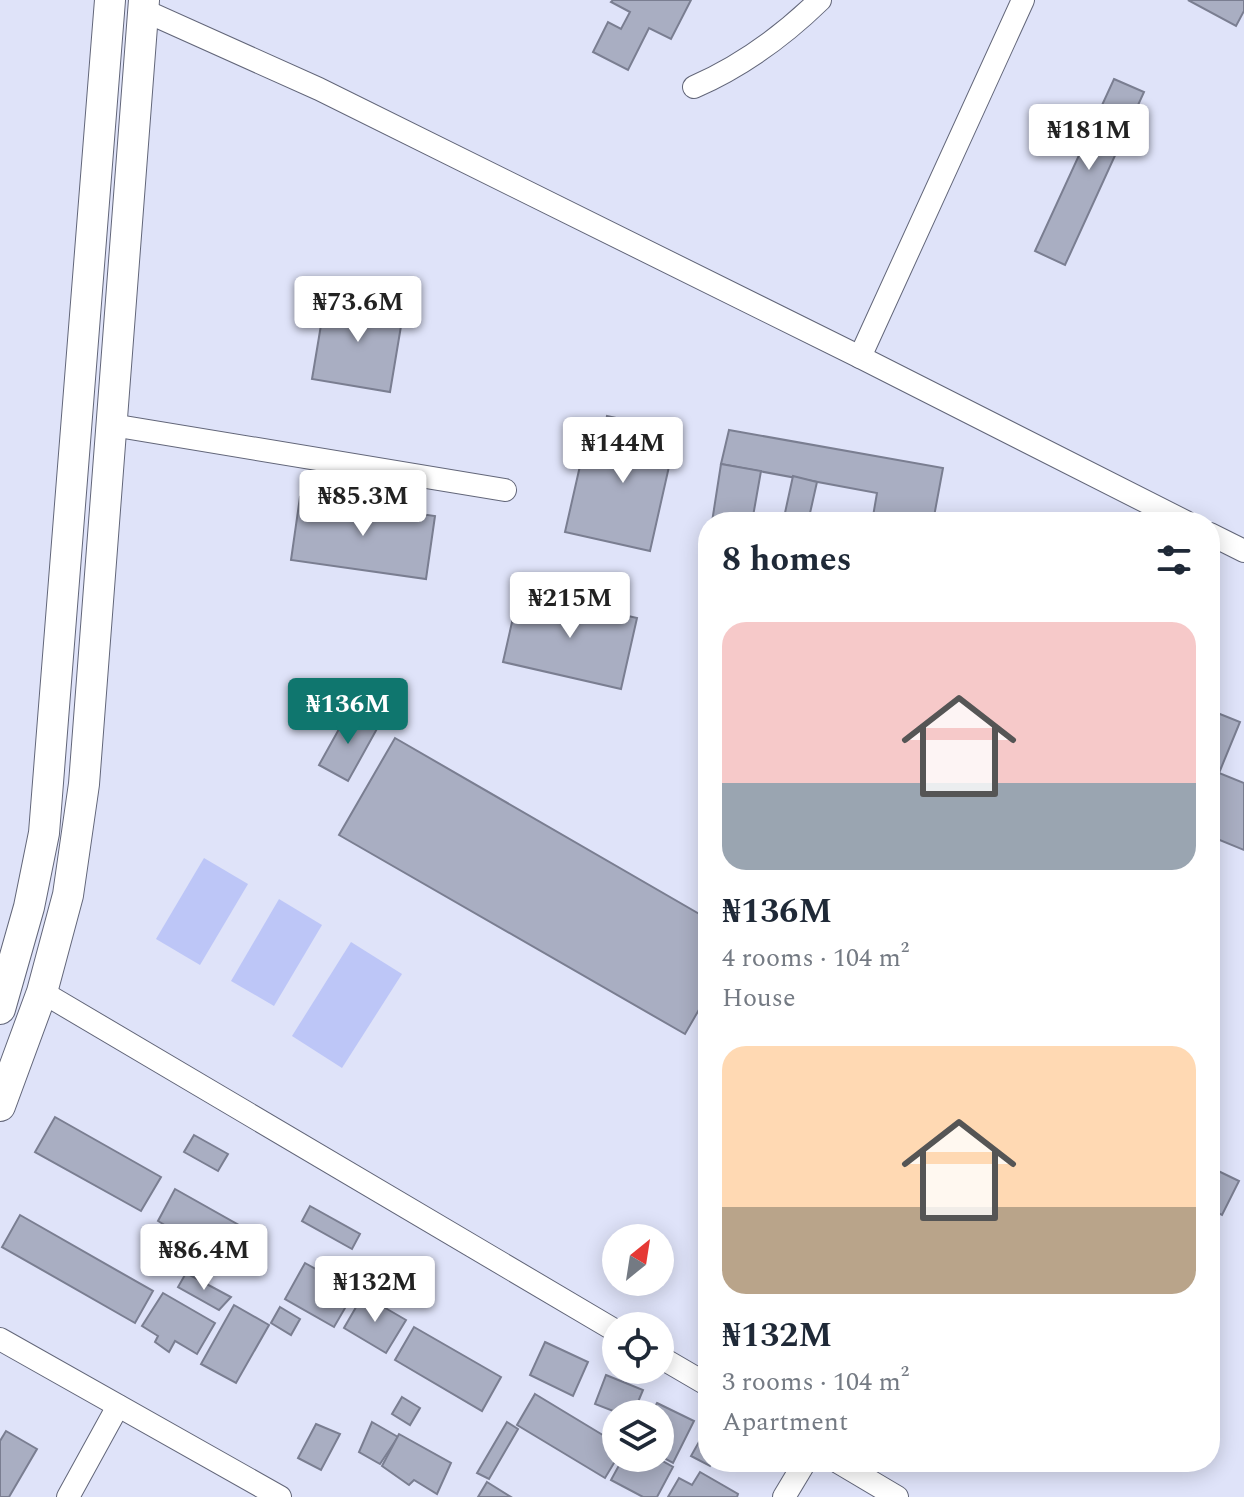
<!DOCTYPE html>
<meta charset="utf-8">
<style>
body{margin:0;font-family:Spectral,serif;background:#f6f6f7;color:#1f2937;height:100vh;display:flex;flex-direction:column;font-size:30px;white-space:nowrap}
*{box-sizing:border-box;margin:0}
p{font-size:26px;color:#747a83}
.icon{flex:none;width:44px;height:44px;fill:none;stroke:currentColor;stroke-width:2;stroke-linecap:round;stroke-linejoin:round}
.map{position:relative;flex:1;overflow:hidden}
.drawer{position:absolute;left:698px;top:512px;width:522px;height:960px;display:flex;flex-direction:column;background:#fff;border-radius:32px;box-shadow:0 4px 20px #0003}
.drawer>*{flex:none}
.needle{width:52px;rotate:30deg}
.controls{position:absolute;left:602px;top:1224px;display:grid;gap:16px}
.controls a{display:grid;place-items:center;width:72px;height:72px;border-radius:50%;background:#fff;box-shadow:0 4px 20px #0003;font-size:40px}
.price{position:absolute;translate:-50% -68px;padding:0 18px;border-radius:8px;background:#fff;color:#222;font-size:26px;line-height:52px;filter:drop-shadow(0 2px 4px #0008)}
.price::after{content:'';position:absolute;left:50%;top:48px;width:24px;height:18px;margin-left:-12px;background:inherit;clip-path:polygon(0 0,100% 0,50% 100%)}
.price.current{background:#0f766e;color:#fff}
ul{padding:0;list-style:none}
li{display:grid;align-content:center;gap:16px;height:424px;padding:0 24px}
li span{display:grid;place-items:center;height:248px;border-radius:24px;color:#555}
li>.icon{margin-inline-start:auto}
span .icon{width:144px;height:144px;fill:#fffc;stroke-width:1}
li b{font-size:34px}
h2{display:flex;justify-content:space-between;align-items:center;height:96px;padding:0 24px;font-size:34px}
.map>svg:first-child{display:block}
.green{fill:#bdc6f7}
.building{fill:#a9aec2;stroke:#7a7e91;stroke-width:2}
.lines{fill:none;stroke-linecap:round;stroke-linejoin:round}
.street-casing{stroke:#626679;stroke-width:24}
.secondary-casing{stroke:#626679;stroke-width:32}
.street{stroke:#fff;stroke-width:22}
.secondary{stroke:#fff;stroke-width:30}
</style>
<div class="map">
<svg width="1244" height="1497" viewBox="0 0 1244 1497">
<rect width="100%" height="100%" fill="#dfe3f9"/>
<g class="green">
<path d="M204 858 248 884 200 965 156 939Z"/>
<path d="M279 899 322 925 274 1006 231 981Z"/>
<path d="M351 942 402 974 342 1068 292 1036Z"/>
</g>
<g class="building">
<path d="M613 0H691L671 39 649 28 628 70 593 52 608 22 621 29 630 12 611 2Z"/>
<path d="M1188 0H1244V11L1236 26Z"/>
<path d="M1114 79 1144 92 1065 265 1035 251Z"/>
<path d="M326 295 404 308 390 392 312 379Z"/>
<path d="M607 416 677 431 650 551 565 532 582 457 597 460Z"/>
<path d="M729 430 943 468 933 522H872L877 493 721 464Z"/>
<path d="M721 464 761 471 752 522H712Z"/>
<path d="M793 476 817 482 808 522H783Z"/>
<path d="M300 497 435 516 426 579 291 560Z"/>
<path d="M519 591 637 618 621 689 503 662Z"/>
<path d="M1210 594 1218 597 1210 619Z"/>
<path d="M1210 710 1240 722 1219 773 1244 783V850L1210 836Z"/>
<path d="M349 711 378 727 348 781 319 765Z"/>
<path d="M395 738 708 919V994L685 1034 339 835Z"/>
<path d="M55 1117 161 1177 141 1211 35 1152Z"/>
<path d="M194 1135 228 1154 218 1171 184 1152Z"/>
<path d="M1210 1167 1239 1181 1222 1215 1210 1209Z"/>
<path d="M175 1189 262 1238 241 1271 158 1221Z"/>
<path d="M310 1206 360 1234 352 1249 302 1221Z"/>
<path d="M20 1215 153 1291 135 1323 2 1247Z"/>
<path d="M305 1263 355 1291 334 1327 285 1299Z"/>
<path d="M186 1273 231 1297 219 1310 178 1287Z"/>
<path d="M163 1293 215 1323 197 1354 175 1341 169 1352 155 1342 158 1336 142 1326Z"/>
<path d="M363 1295 406 1320 386 1353 344 1328Z"/>
<path d="M234 1305 269 1325 236 1383 201 1364Z"/>
<path d="M280 1307 300 1319 291 1335 271 1323Z"/>
<path d="M414 1327 501 1377 482 1411 395 1360Z"/>
<path d="M545 1342 588 1362 573 1396 530 1375Z"/>
<path d="M606 1375 643 1390 633 1414H621L595 1404Z"/>
<path d="M535 1394 616 1443 617 1458 605 1478 517 1425Z"/>
<path d="M402 1397 420 1408 410 1425 392 1414Z"/>
<path d="M657 1403 694 1421 673 1463 660 1456V1414H651Z"/>
<path d="M372 1422 398 1437 380 1464 359 1452Z"/>
<path d="M507 1422 518 1429 489 1479 477 1473Z"/>
<path d="M316 1424 340 1434 321 1470 298 1458Z"/>
<path d="M6 1431 37 1449 9 1497H0V1441Z"/>
<path d="M704 1433 708 1435V1462H712L710 1466 691 1456Z"/>
<path d="M399 1434 451 1463 437 1494 414 1480 409 1485 382 1466Z"/>
<path d="M623 1458H657L673 1467 657 1497H643L611 1480Z"/>
<path d="M700 1472 738 1494 737 1497H668L679 1478 692 1485Z"/>
<path d="M487 1482 511 1497H478Z"/>
</g>
<g class="lines">
<g class="street-casing">
<g id="street">
<path d="M143 10 319 89 860 357 1186 522"/>
<path d="M694 87C742 66 782 37 820 0"/>
<path d="M860 357 1023 0"/>
<path d="M112 425 505 490"/>
<path d="M1210 534 1244 551"/>
<path d="M42 992 616 1331"/>
<path d="M0 1339 280 1497"/>
<path d="M660 1357 708 1385"/>
<path d="M838 1462 897 1497"/>
<path d="M68 1497 118 1406"/>
<path d="M784 1497 805 1462"/>
</g>
</g>
<g class="secondary-casing">
<g id="secondary">
<path d="M0 1009 29 907 44 833 110 0"/>
<path d="M0 1106 42 992 68 895 84 784 144 0"/>
</g>
</g>
<use href="#street" class="street"/>
<use href="#secondary" class="secondary"/>
</g>
</svg>
<div class="controls">
<a><svg class="needle" viewBox="-14 -14 28 28"><path d="M0-13l5 13h-10z" fill="#e53935"/><path d="M0 13l5-13h-10z" fill="#747a83"/></svg></a>
<a><svg class="icon" aria-label="locate" viewBox="0 0 24 24"><circle cx="12" cy="12" r="6"/><path d="M12 2v4M12 18v4M2 12h4M18 12h4"/></svg></a>
<a><svg class="icon" aria-label="layers" viewBox="0 0 24 24"><path d="M12 4l9 5-9 5-9-5zM3 14l9 5 9-5"/></svg></a>
</div>
<b class="price" style="left:1089px;top:172px">₦181M</b>
<b class="price" style="left:358px;top:344px">₦73.6M</b>
<b class="price" style="left:623px;top:485px">₦144M</b>
<b class="price" style="left:363px;top:538px">₦85.3M</b>
<b class="price" style="left:570px;top:640px">₦215M</b>
<b class="price current" style="left:348px;top:746px">₦136M</b>
<b class="price" style="left:204px;top:1292px">₦86.4M</b>
<b class="price" style="left:375px;top:1324px">₦132M</b>
<section class="drawer">
<h2>8 homes<svg class="icon" aria-label="filters" viewBox="0 0 24 24"><path d="M4 7h16M4 17h16"/><circle cx="9" cy="7" r="2"/><circle cx="15" cy="17" r="2"/></svg></h2>
<ul>
<li><span style="background:linear-gradient(#f6c9c9 65%,#9aa5b1 0)"><svg class="icon" aria-label="home" viewBox="0 0 24 24"><path d="M3 11l9-7 9 7M6 9v11h12V9"/></svg></span><div><b>₦136M</b><p>4 rooms · 104 m²</p><p>House</p></div></li>
<li><span style="background:linear-gradient(#ffd9b3 65%,#b9a48a 0)"><svg class="icon" aria-label="home" viewBox="0 0 24 24"><path d="M3 11l9-7 9 7M6 9v11h12V9"/></svg></span><div><b>₦132M</b><p>3 rooms · 104 m²</p><p>Apartment</p></div></li>
</ul>
</section>
</div>
